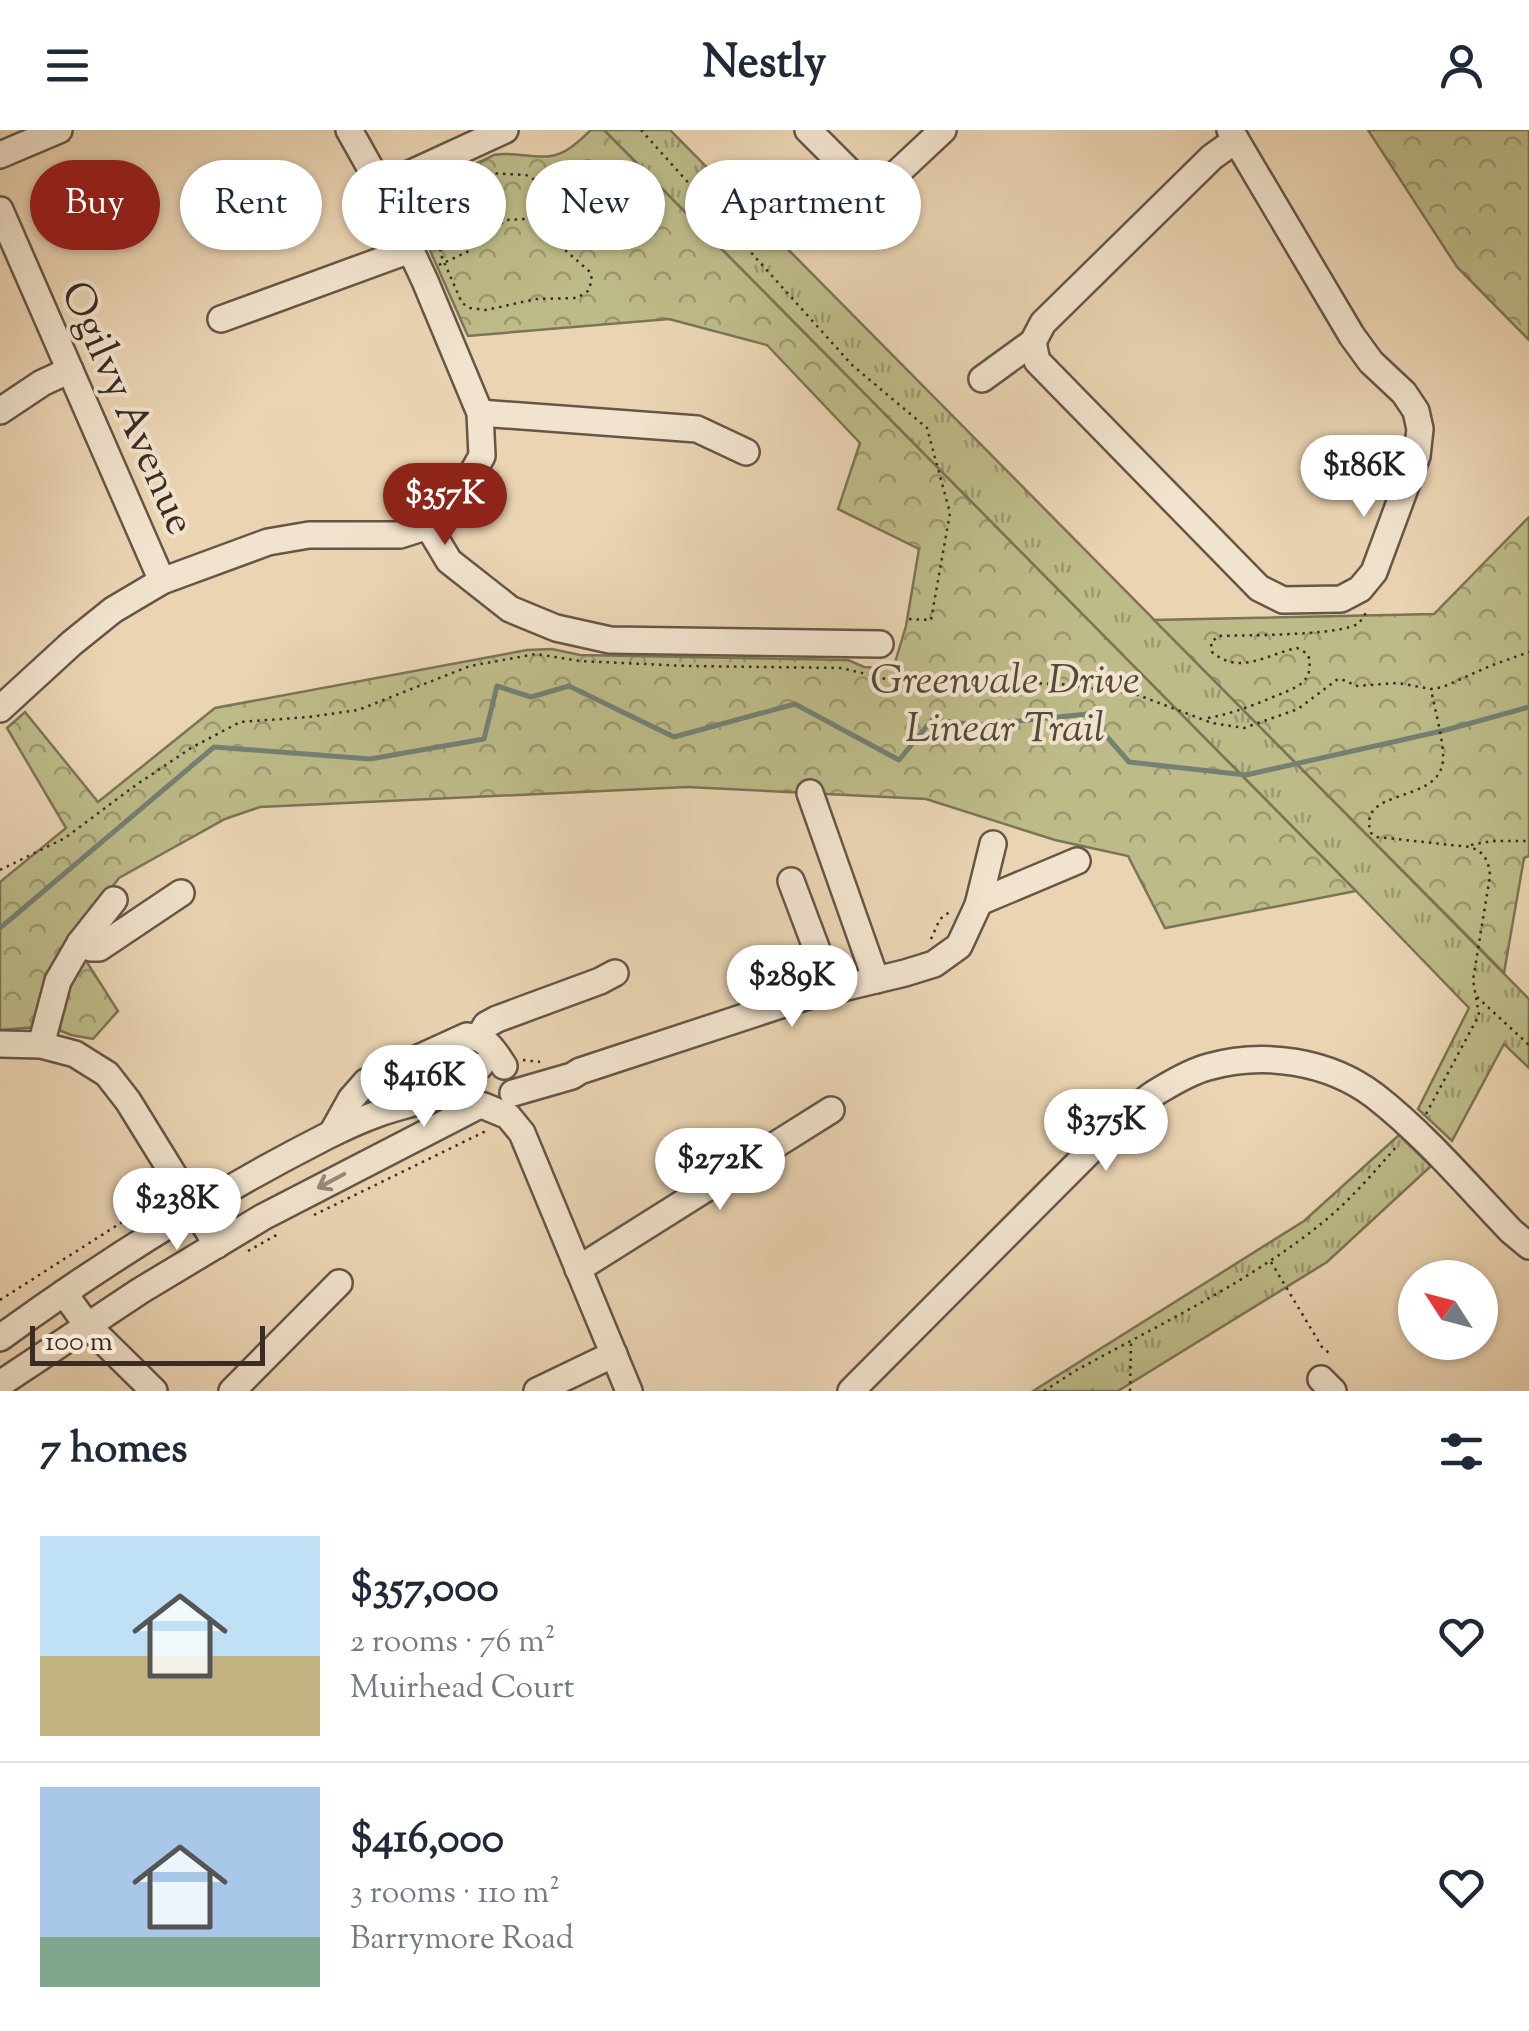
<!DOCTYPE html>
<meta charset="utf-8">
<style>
body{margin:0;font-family:"Sorts Mill Goudy",serif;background:#f6f6f7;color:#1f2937;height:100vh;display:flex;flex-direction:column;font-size:38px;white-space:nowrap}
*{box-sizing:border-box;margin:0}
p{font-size:32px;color:#747a83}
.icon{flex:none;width:55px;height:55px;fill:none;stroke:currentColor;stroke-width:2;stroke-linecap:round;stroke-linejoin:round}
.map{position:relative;height:1261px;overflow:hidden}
.details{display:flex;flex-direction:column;background:#fff;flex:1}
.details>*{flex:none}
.top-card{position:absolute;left:30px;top:30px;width:1000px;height:90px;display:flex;gap:20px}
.needle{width:65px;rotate:306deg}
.controls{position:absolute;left:1398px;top:1130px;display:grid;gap:20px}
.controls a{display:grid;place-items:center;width:100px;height:100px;border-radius:50%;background:#fff;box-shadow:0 2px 8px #0004;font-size:50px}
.scale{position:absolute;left:30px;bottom:25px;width:235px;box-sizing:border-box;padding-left:10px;border:5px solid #3a2c25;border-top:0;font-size:28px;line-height:35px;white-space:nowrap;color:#3a2c25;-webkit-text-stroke:8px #f1e3cd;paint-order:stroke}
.price{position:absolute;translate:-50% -85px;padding:0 22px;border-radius:35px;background:#fff;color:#222;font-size:32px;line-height:65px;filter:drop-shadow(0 2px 5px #0008)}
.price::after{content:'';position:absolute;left:50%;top:60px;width:30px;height:22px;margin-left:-15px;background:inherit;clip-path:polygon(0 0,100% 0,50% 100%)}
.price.current{background:#8f2418;color:#fff}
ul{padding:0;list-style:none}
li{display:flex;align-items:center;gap:30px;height:250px;padding:0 40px}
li+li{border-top:2px solid #e0e1e3}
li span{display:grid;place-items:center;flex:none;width:280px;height:200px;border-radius:0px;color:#555}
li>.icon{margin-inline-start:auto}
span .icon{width:120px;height:120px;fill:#fffc;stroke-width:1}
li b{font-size:42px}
h2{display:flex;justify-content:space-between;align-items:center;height:120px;padding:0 40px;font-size:42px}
.tag{padding:0 35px;border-radius:45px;background:#fff;box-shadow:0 2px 8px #0004;font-size:35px;line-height:90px}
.tag.current{background:#8f2418;color:#fff}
header{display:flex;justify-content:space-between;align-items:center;height:130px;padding:0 40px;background:#fff;font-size:45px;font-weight:700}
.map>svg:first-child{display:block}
.grass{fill:url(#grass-tufts);stroke:#7c7456;stroke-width:2.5}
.forest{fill:url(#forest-crowns);stroke:#7c7456;stroke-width:2.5}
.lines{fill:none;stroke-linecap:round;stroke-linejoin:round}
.stream{stroke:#738173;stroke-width:5}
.minor-casing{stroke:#665648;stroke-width:30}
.path{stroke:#3a2c25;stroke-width:2.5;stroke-dasharray:2.5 5;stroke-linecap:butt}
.minor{stroke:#f1e3cd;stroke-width:25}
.oneway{stroke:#968879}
.labels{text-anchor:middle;stroke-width:8;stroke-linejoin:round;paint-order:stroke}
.street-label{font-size:42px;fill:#3a2c25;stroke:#f1e3cd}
.park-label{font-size:42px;font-style:italic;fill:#544939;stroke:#f1e3cd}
</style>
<header><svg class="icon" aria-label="menu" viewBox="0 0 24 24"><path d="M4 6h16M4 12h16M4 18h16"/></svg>Nestly<svg class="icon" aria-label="person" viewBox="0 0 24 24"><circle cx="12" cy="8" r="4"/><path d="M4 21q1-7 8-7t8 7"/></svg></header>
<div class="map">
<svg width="1529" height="1261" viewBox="0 0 1529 1261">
<defs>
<pattern id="grass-tufts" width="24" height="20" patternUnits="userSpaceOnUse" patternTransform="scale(2.5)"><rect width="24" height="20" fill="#bdbb88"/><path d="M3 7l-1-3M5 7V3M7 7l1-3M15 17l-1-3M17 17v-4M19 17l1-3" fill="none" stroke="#9b986f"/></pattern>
<pattern id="forest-crowns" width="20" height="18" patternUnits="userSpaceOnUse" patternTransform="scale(2.5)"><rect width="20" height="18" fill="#bdbb88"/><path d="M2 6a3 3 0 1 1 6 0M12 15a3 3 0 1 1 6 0" fill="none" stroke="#9b986f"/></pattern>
</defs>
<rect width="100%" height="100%" fill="#ead4b2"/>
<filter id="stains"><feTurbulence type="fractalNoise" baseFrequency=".002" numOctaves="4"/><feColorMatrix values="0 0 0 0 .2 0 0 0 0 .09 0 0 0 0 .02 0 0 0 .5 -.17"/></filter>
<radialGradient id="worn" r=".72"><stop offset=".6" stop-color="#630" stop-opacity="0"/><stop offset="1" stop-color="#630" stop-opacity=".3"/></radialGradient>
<g class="grass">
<path d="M604 0H670L1529 869V938L1504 914 1452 1011 1418 979 1469 878 1356 761Z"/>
<path d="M1399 1005 1431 1036 1327 1132 1118 1261H1033L1304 1091Z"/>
</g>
<g class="forest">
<path d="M591 0H604L1356 761 1165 798 1128 726 1055 710 926 669 687 657 260 677 225 689 119 748 72 810 36 897 0 900V752L66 698 7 598 25 582 98 672 215 578 527 520 552 519 580 525 848 530 864 537 893 539 906 496 919 419 838 379 860 313 767 215 669 189 468 206 420 98 434 90 421 60 494 25C513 21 532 29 551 26 567 24 580 10 591 0Z"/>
<path d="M1368 0H1529V210L1457 137Z"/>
<path d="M1529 387V726L1524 728 1504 843 1154 490 1434 484Z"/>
<path d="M83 826 118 881 93 909 71 905 54 898 64 858Z"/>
</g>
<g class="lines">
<path class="stream" d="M0 798 214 617 370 629 484 609 497 556 531 567 569 556 674 607 795 574 899 630 932 590 980 595 1087 584 1129 632 1246 645 1446 600 1529 577"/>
<g class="minor-casing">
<g id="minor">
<path d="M808 0 862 54 881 58 943 0"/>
<path d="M0 25 59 0"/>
<path d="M381 57 505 0"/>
<path d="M0 80 162 451"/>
<path d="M221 189 410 120"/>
<path d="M1033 212 1037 231 1259 458 1283 470 1341 469 1360 459 1374 442 1417 326 1420 299 1416 281 1404 263 1371 232 1352 206 1230 0"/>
<path d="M982 249 1033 212 1043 193 1212 27 1236 10"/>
<path d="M0 281 42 253 70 240"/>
<path d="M480 283 697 299 746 322"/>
<path d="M428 396 449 431 510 479 556 498 610 510 880 514"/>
<path d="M0 579 72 513 113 480 162 451 268 412 309 405H400L428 396 459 366 482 326 480 283 425 151 381 57 349 0"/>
<path d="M810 663 876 850"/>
<path d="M791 751 832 860"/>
<path d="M978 775 993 714"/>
<path d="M80 813 91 818H99L181 763"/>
<path d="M479 907 486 895 497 889 600 851 615 843"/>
<path d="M0 914 41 915 75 924 107 944 128 971 217 1115"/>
<path d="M41 915 58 851 80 813 114 770"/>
<path d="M513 963 572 946 580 941 805 867 905 843 934 834 959 816 978 775 982 771 1077 731"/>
<path d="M484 976 508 986 522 1003 629 1261"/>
<path d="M332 1003 351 969 366 952 467 906C487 907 494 921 504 936"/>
<path d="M578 1139 831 980"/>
<path d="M64 1163 87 1195 154 1261"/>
<path d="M0 1208C103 1133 213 1064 327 1006 343 998 360 990 377 984 404 974 431 971 456 955 464 950 472 942 480 936"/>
<path d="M1321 1249 1333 1261"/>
<path d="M0 1254 140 1161 263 1087 480 975"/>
<path d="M232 1261 339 1153"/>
<path d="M537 1261 614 1224"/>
<path d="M851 1261 1113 998C1128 986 1143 969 1160 960 1175 951 1193 941 1208 937 1264 921 1329 931 1375 966 1425 1005 1467 1055 1511 1101L1529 1116"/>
</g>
</g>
<g class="path">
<path d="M641 0 852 235 927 298 950 383 931 490 906 489"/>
<path d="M488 43 526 45 539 52 543 58 547 89 553 102 564 119 590 142 592 150 588 161 577 168 536 169 486 180 470 178 462 173 441 125 439 110 455 57 466 48Z"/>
<path d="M439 135 467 122 489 101 507 90 546 88"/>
<path d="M1208 588C1230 584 1249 577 1271 568 1293 558 1316 555 1308 524L1297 518C1267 524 1240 546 1212 522L1211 513 1218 506C1244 505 1342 506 1359 493 1360 492 1367 481 1368 480"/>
<path d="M1471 715 1492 711H1529"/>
<path d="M0 740 65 708 136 655 191 618 240 592 309 587 358 580 470 536 536 524 580 531 687 536 842 538 901 553 973 552 1061 554 1138 565 1212 593 1244 598 1298 579 1338 549 1347 551 1355 556 1398 553 1431 559 1443 557 1490 536 1529 522"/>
<path d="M931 809 940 789 952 780"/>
<path d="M1477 867 1529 915"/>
<path d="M523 930 540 932"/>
<path d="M1426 984 1479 885 1473 850 1490 746C1489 732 1485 722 1470 717L1377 707 1371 703C1356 659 1433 673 1442 636 1447 621 1434 577 1431 559"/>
<path d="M314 1085 486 1001"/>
<path d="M248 1121 280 1103"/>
<path d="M1271 1132 1322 1217 1329 1223"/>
<path d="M0 1170 163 1066"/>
<path d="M1044 1261 1075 1241C1160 1194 1252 1151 1327 1089 1353 1067 1375 1041 1397 1016"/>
<path d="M1130 1261 1131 1213"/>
</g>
<use href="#minor" class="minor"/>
</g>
<defs><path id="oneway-shaft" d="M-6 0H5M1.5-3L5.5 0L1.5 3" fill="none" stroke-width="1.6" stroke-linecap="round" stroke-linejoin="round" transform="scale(2.5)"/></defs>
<use class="oneway" href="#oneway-shaft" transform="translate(331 1051) rotate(152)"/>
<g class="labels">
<g class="street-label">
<text transform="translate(130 277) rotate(66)" y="15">Ogilvy Avenue</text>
</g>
<g class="park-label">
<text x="1005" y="563">Greenvale Drive<tspan x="1005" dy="48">Linear Trail</tspan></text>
</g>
</g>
<rect width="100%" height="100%" filter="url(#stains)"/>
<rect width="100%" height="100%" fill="url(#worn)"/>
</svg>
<div class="controls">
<a><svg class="needle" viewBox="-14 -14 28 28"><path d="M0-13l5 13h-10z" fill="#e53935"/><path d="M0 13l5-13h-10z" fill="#747a83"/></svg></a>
</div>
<div class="scale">100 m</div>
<b class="price" style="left:1364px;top:390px">$186K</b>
<b class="price current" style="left:445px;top:418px">$357K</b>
<b class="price" style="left:792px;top:900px">$289K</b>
<b class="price" style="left:424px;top:1000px">$416K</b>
<b class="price" style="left:1106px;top:1044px">$375K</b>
<b class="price" style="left:720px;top:1083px">$272K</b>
<b class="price" style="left:177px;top:1123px">$238K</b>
<div class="top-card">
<a class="tag current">Buy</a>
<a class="tag">Rent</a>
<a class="tag">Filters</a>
<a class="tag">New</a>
<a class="tag">Apartment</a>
</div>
</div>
<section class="details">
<h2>7 homes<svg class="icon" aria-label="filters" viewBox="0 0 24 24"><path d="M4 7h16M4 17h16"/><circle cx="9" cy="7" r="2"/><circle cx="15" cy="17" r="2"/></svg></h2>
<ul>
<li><span style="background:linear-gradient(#bfe0f5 60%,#c2b280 0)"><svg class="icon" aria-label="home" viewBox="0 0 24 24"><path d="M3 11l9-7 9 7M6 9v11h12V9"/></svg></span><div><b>$357,000</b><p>2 rooms · 76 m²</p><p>Muirhead Court</p></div><svg class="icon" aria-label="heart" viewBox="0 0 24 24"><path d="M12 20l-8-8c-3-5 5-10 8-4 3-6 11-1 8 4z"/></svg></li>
<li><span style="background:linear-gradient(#a9c7e8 75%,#7fa58c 0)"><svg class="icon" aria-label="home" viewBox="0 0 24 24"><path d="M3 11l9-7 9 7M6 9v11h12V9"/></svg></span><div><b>$416,000</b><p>3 rooms · 110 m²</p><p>Barrymore Road</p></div><svg class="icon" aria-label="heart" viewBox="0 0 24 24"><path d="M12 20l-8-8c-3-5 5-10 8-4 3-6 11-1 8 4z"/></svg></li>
</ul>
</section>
